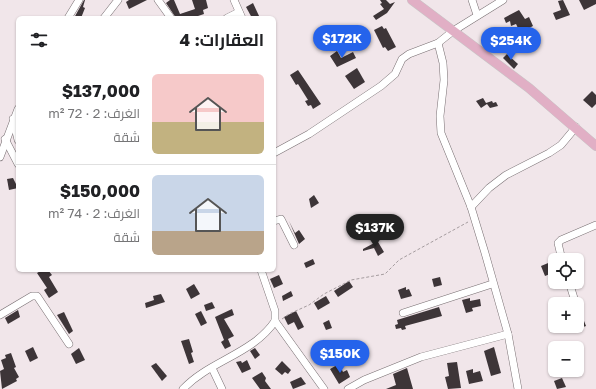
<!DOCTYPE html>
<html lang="ar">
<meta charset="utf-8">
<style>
body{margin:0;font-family:"Golos Text",Cairo,sans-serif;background:#f6f6f6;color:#202124;direction:rtl;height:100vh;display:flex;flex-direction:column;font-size:15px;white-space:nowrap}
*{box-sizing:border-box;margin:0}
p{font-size:13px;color:#757577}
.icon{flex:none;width:22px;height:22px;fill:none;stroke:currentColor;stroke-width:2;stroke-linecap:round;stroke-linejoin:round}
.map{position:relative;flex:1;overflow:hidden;direction:ltr}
.drawer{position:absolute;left:16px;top:16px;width:260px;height:256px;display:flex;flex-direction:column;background:#fff;border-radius:6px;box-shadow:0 1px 3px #0004;direction:rtl}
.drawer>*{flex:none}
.buttons{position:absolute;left:548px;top:253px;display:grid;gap:8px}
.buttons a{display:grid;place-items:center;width:36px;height:36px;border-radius:6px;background:#fff;box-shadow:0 1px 3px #0004;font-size:20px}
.price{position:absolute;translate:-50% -34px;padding:0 9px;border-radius:14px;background:#2563eb;color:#fff;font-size:13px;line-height:26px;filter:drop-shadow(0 1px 2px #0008)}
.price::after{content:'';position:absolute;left:50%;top:24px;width:12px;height:9px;margin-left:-6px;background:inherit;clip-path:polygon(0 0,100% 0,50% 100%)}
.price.selected{background:#222;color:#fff}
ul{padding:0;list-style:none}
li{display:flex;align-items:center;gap:12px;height:100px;padding:0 12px}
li+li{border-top:1px solid #e0e0e0}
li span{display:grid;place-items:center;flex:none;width:112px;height:80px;border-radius:6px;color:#555}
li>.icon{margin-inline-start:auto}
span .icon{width:48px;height:48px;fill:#fffc;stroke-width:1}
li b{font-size:17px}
h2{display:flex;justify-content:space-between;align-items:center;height:48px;padding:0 12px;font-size:17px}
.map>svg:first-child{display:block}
.building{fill:#3d3538}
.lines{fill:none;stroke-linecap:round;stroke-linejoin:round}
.minor-casing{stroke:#786f72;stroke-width:8}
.major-casing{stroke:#c7c6c6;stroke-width:10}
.path{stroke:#a59c9f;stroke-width:1;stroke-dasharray:3 2;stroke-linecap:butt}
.minor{stroke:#fff;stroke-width:7}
.major{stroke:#e1afc5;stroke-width:9}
</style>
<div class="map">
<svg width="596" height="389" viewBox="0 0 596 389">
<rect width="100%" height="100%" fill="#f1e6ea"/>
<g class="building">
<path d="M84 0H85L83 7 85 8 81 18H74Z"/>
<path d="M129 0H147L129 9 126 2Z"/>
<path d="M170 0H174L180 14 195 9 192 0H206L208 8 203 10 204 14 192 18H176L166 3Z"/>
<path d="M380 0H386L390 4 395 2 387 13 376 20 373 16 384 9 380 4 382 3Z"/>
<path d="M563 0 570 15 556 20 553 13 561 10 558 1Z"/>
<path d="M579 0H596V4L584 10Z"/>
<path d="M253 3 260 18H252L246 7Z"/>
<path d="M519 10 525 19 529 17 533 26 523 31 522 28 519 30 516 24 511 26 510 21 506 23 504 18Z"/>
<path d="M382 26 384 29 386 28 396 47 388 51 385 47 383 48 374 30Z"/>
<path d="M337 51 341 58 353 52 356 58 337 67 330 56Z"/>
<path d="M507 54 518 64 514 69 503 58Z"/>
<path d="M357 68 365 82 354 89 345 76Z"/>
<path d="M298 70 321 104 313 109 311 105 308 106 305 101 308 100 298 84 296 85 290 75Z"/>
<path d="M592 91 596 95V104L592 108 583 100Z"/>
<path d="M483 98 486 103 492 101 493 103 496 102 498 106 490 108 487 104 481 108 476 101Z"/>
<path d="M13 178 18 188 9 190 7 179Z"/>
<path d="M314 195 319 203 311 208 309 199Z"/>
<path d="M289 221 295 233 299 230 305 239 299 244Z"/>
<path d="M376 242H378L384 252 378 256 374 248 363 251V249Z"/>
<path d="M313 259 315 264 306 268 304 263Z"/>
<path d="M553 261 555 272 545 276 541 266Z"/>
<path d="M42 270H48L52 275 49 277 58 292 49 298 44 290 47 288 37 273Z"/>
<path d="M279 275 283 284 274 288 270 279Z"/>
<path d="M440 277 442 285 434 287 432 279Z"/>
<path d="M349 281 353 287 338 297 334 291Z"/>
<path d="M194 284 200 294 191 299 186 289Z"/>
<path d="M406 287V290L409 289 412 296 401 299 398 290Z"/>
<path d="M291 291 293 296 283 301 282 296Z"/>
<path d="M161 294 165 302 146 308 145 303 154 300 153 296Z"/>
<path d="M326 296 330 303 318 310 314 303Z"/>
<path d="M470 298V301L480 299 481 306 472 308 473 311 466 313 462 300Z"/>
<path d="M212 302 215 308 206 311 204 305Z"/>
<path d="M439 307 442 316 405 326 406 329 402 330 401 328 396 329 395 325 398 324 397 320Z"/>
<path d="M232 309 234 315 224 319 234 336 228 339 231 346 225 349 221 342 224 340 215 317Z"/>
<path d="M18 310 20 317 8 324 5 318Z"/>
<path d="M201 311 207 323 201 326 195 314Z"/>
<path d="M296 311 304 327 298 330 294 322 288 325 284 317Z"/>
<path d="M64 312 73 331 69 334 57 315Z"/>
<path d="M329 320 332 328 326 330 323 323Z"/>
<path d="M584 321 586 326 572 331 571 326H577V323Z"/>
<path d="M189 339 193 352 191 353 194 362 189 364 181 341Z"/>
<path d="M33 347 38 358 30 362 25 351Z"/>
<path d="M494 347 501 373 491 376 484 351Z"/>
<path d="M79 348 85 360 76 364 71 354Z"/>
<path d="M255 348 260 355 255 359 250 351Z"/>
<path d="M11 353 16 367 14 368 19 377 16 379 17 381 2 389 0 371 4 369 1 360 6 358 5 355Z"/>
<path d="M247 360 251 369 242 373 236 362 241 361 242 363Z"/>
<path d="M282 361 291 370 288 374 285 372 282 375 275 369Z"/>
<path d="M457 362 461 388 448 389 445 377 449 376 447 363Z"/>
<path d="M156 363 167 376 162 381 151 366Z"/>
<path d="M339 364 343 372 347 370 350 377 339 384 330 369Z"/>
<path d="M407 368 413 389H386L396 385 393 374Z"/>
<path d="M473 369V373L480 371 483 381 469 384 466 371Z"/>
<path d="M262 372 266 378 265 381 271 389H260L252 378Z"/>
<path d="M301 377 306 384 293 389 290 382Z"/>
<path d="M562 378 566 387 557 389 554 381Z"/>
</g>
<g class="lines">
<g class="minor-casing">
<g id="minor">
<path d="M158 0 171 18"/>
<path d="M234 0 242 18"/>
<path d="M472 0 477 15"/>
<path d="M503 0 453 31 438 43 443 63 444 80 440 116 441 133 471 207 485 253 508 334 518 389"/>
<path d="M68 18 79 0"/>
<path d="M104 18 118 0"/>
<path d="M227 18 239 12"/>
<path d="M13 119 18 140"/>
<path d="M5 139 18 164"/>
<path d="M274 153 309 134 381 86 395 74 402 59 409 54 438 43"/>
<path d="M0 157 18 109"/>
<path d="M471 207 489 188 506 175 549 153 561 145 576 127"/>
<path d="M274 221 281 219 294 245"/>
<path d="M562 260 558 243 561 240 596 225"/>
<path d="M261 270 275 311V321L324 389"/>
<path d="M569 282 574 298"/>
<path d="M403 313 492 284"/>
<path d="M0 315 32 296H37L69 344"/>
<path d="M212 368 222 389"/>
<path d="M183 389C209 361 253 354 275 321"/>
<path d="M348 389 364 380 421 357 508 334"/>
</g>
</g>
<g class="major-casing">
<path id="major" d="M412 0 529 88 596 146"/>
</g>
<path class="path" d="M282 319 289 314 309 305 324 294 351 280 385 274 399 260 468 222"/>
<use href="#minor" class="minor"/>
<use href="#major" class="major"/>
</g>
</svg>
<div class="buttons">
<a><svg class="icon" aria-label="locate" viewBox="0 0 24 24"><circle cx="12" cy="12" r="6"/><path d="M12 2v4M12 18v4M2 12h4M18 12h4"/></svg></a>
<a>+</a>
<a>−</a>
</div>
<b class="price" style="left:342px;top:59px">$172K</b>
<b class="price" style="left:511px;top:61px">$254K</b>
<b class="price selected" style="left:375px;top:248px">$137K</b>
<b class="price" style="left:340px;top:374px">$150K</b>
<section class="drawer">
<h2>العقارات: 4<svg class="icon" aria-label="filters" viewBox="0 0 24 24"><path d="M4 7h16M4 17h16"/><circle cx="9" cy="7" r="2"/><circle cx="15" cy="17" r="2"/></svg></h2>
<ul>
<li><span style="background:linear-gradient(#f6c9c9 60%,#c2b280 0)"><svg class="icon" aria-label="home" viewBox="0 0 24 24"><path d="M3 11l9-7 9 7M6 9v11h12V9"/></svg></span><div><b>$137,000</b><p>الغرف: 2 · 72 m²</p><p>شقة</p></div></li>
<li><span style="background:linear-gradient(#c9d6e8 70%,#b9a48a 0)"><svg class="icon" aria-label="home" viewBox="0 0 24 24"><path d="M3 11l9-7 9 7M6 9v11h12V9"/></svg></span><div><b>$150,000</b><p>الغرف: 2 · 74 m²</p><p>شقة</p></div></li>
</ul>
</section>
</div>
